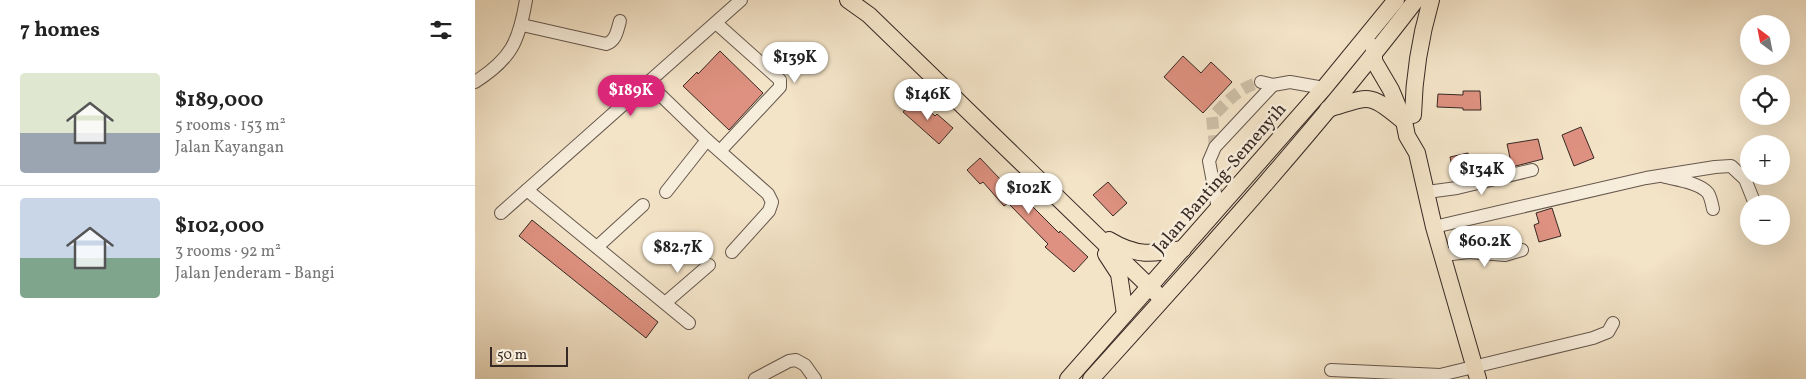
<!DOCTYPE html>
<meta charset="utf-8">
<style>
body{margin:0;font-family:Vollkorn,serif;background:#f2f2f2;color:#222;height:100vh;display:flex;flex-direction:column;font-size:19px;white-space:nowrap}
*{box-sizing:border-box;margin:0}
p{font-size:16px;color:#767676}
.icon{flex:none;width:28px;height:28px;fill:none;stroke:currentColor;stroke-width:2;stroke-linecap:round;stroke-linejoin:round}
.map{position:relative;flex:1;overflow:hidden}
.panel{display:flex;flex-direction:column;background:#fff;width:475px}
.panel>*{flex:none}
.needle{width:32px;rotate:328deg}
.tools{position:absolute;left:1265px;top:15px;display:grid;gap:10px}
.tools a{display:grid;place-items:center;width:50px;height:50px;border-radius:50%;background:#fff;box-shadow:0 5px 20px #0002;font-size:25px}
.scale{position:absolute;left:15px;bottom:12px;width:78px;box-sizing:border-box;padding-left:5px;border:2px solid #372924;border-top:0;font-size:14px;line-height:18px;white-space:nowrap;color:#372924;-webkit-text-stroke:4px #f7eddb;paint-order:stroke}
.price{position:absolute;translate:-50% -42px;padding:0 11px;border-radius:18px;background:#fff;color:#222;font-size:16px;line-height:32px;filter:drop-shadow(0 1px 2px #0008)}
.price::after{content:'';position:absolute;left:50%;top:30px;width:15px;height:11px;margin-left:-8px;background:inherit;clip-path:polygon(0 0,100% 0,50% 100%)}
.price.selected{background:#db2777;color:#fff}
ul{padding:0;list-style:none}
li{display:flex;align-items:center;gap:15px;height:125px;padding:0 20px}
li+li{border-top:1px solid #e0e0e0}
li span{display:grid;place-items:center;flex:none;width:140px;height:100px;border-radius:5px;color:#555}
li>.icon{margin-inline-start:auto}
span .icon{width:60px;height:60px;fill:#fffc;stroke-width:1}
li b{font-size:21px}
h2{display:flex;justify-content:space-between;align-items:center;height:60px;padding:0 20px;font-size:21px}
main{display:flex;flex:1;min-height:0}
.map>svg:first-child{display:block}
.building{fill:#de9180;stroke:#372924}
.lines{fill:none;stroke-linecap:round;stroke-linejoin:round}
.minor-tunnel{stroke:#cdbea6;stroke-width:12;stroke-dasharray:12 6;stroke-linecap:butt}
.minor-casing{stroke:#66584d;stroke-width:14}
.major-casing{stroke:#372924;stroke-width:18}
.minor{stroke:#f7eddb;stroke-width:12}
.major{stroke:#f3e3c7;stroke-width:16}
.labels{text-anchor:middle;stroke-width:5;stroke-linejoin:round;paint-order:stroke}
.street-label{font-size:18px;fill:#372924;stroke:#f7eddb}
</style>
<main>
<section class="panel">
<h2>7 homes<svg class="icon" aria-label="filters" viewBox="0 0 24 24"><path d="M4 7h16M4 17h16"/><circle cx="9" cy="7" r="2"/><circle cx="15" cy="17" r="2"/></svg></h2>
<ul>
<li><span style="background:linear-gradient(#dfe7d0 60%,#9aa5b1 0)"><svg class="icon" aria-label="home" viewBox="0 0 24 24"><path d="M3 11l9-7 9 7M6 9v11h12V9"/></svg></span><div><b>$189,000</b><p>5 rooms · 153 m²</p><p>Jalan Kayangan</p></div></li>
<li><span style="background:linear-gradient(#c9d6e8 60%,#7fa58c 0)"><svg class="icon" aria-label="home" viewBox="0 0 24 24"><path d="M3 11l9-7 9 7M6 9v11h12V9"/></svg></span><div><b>$102,000</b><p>3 rooms · 92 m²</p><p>Jalan Jenderam - Bangi</p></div></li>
</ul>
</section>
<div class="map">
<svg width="1331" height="379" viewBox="0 0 1331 379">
<rect width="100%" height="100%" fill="#f3e3c7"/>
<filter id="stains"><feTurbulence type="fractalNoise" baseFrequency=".004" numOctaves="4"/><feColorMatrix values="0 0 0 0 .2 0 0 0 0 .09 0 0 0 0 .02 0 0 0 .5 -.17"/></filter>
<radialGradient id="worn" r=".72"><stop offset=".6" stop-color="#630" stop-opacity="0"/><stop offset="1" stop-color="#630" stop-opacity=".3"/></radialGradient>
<g class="building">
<path d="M245 51 288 93 254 130 208 86 222 72 223 74Z"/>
<path d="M708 56 726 73 736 62 757 82 728 113 689 77Z"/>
<path d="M988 91H1005L1006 110H988V108L962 107 963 94 988 95Z"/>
<path d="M440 98 460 116 462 114 478 128 464 144 428 112Z"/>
<path d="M1106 127 1119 158 1099 166 1087 135Z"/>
<path d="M1063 139 1068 159 1037 167 1032 144Z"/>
<path d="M993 153 996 172 979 175 975 157Z"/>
<path d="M505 158 525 179 527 177 530 180 534 177 544 187 541 190 584 233 585 231 613 257 599 272 570 247 573 244 533 203 529 206 508 182 505 184 492 170Z"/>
<path d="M633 182 652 203 638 216 618 195Z"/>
<path d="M1077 208 1086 236 1064 242 1059 225 1064 223 1061 213Z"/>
<path d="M57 220 183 322 171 338 44 236Z"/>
</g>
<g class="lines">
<path class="minor-tunnel" d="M740 147 737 117C752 102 764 87 786 82"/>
<g class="minor-casing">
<g id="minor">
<path d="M241 23 305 80V87L245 151"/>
<path d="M47 25 131 44C141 41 142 31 145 21"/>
<path d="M0 82C36 59 44 42 51 0"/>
<path d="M786 82 798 85 815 82 849 88"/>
<path d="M173 83 232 140 293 194 297 202 294 211 257 252"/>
<path d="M1190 177C1203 180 1225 183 1233 193 1236 198 1237 204 1238 209"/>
<path d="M52 190 214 323"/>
<path d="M191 192 232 140"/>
<path d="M952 192 982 188 1057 170"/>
<path d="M743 209 734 161 740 147 798 85"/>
<path d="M26 213 266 0"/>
<path d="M959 227 1171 178 1240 167 1256 166 1270 179 1280 204"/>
<path d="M122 247 168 205"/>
<path d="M968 255 994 252 1030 255 1047 250"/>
<path d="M190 303 234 265"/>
<path d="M856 370 965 375 1118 338 1133 332 1138 323"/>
<path d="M280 379 314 361 321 360 330 365 340 379"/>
</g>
</g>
<g class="major-casing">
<g id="major">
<path d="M373 0 394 15 683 295"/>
<path d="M899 47V61L916 90 929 121 932 136 942 153 959 227 1003 379"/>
<path d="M853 109C894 97 893 91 927 120"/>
<path d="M938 115C939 75 945 38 956 0"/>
<path d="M634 240C662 257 678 254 708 249"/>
<path d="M631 254 644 274 650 314"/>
<path d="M593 379 849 88 921 0"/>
<path d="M616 379C727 256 840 132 941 0"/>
</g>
</g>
<use href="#minor" class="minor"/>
<use href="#major" class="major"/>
</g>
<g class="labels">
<g class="street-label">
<text transform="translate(744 178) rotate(-49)" y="6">Jalan Banting-Semenyih</text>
</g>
</g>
<rect width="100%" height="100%" filter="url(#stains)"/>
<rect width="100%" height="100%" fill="url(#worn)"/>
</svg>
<div class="tools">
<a><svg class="needle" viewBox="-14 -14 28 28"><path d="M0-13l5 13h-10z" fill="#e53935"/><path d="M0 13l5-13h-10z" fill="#767676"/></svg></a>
<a><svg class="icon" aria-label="locate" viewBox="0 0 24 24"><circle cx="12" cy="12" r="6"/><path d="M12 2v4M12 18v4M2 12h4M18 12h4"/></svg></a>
<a>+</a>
<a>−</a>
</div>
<div class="scale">50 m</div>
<b class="price" style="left:320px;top:84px">$139K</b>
<b class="price selected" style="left:156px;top:117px">$189K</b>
<b class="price" style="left:453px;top:121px">$146K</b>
<b class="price" style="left:1007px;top:196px">$134K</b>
<b class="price" style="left:554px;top:215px">$102K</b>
<b class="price" style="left:1010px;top:268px">$60.2K</b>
<b class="price" style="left:203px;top:274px">$82.7K</b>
</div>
</main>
